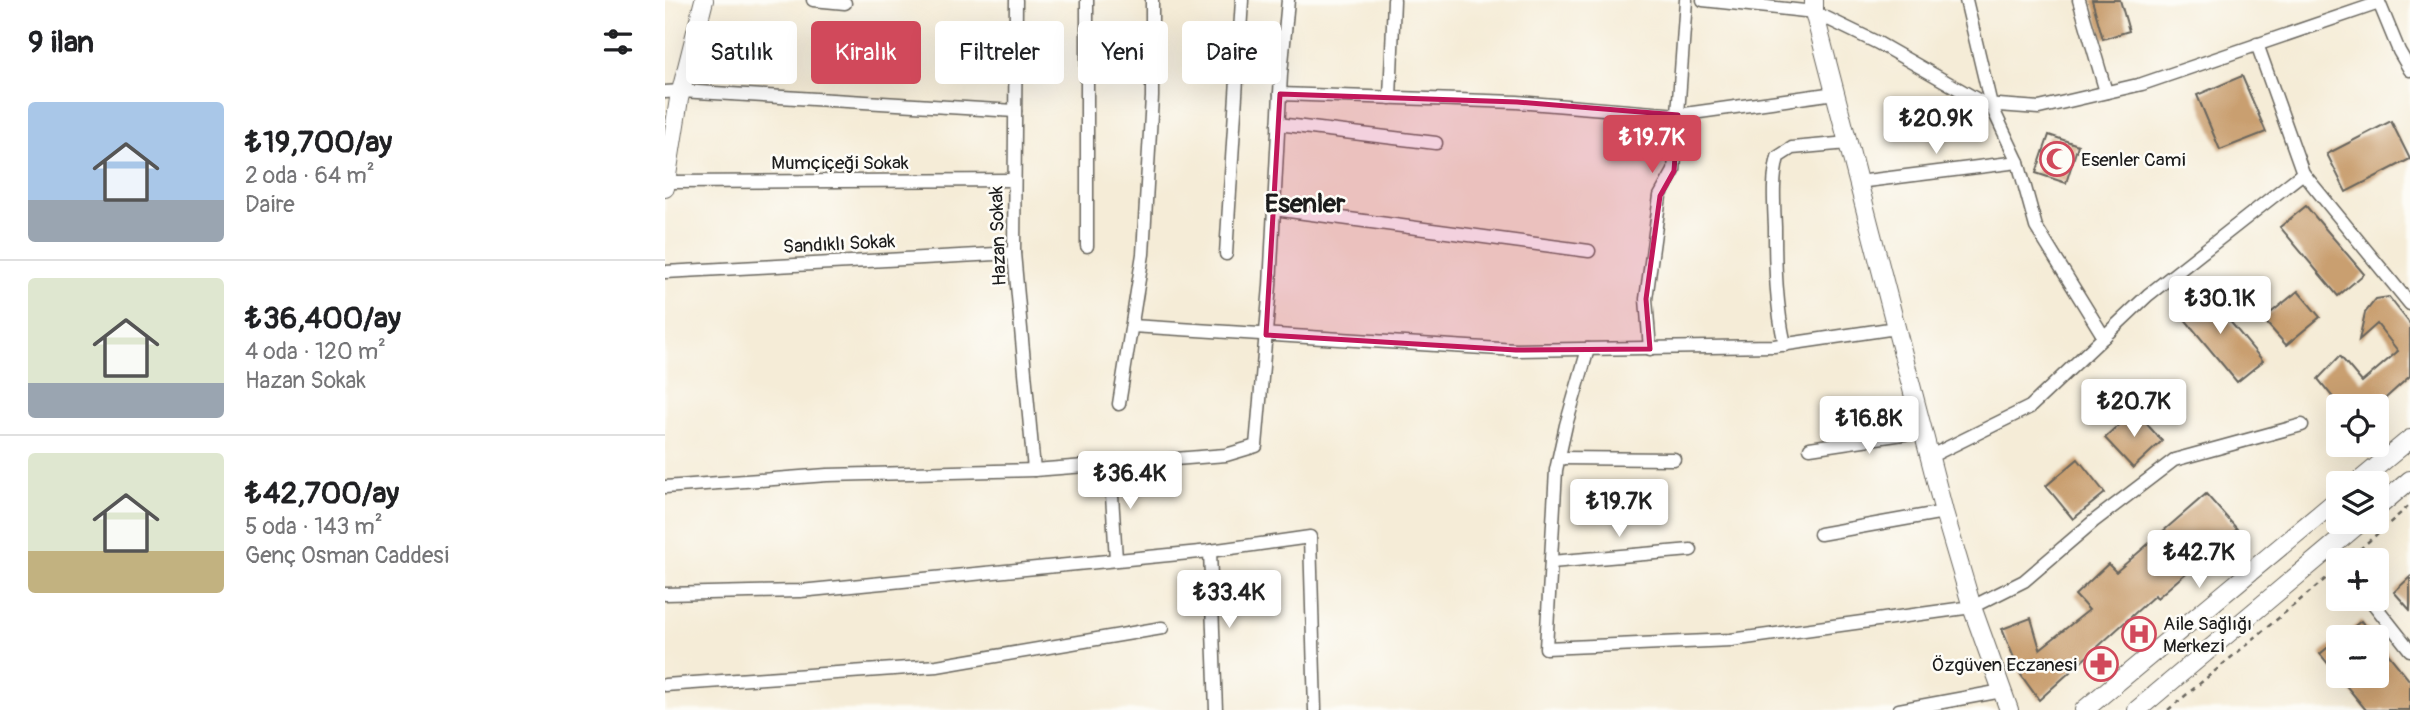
<!DOCTYPE html>
<html lang="tr">
<meta charset="utf-8">
<style>
body{margin:0;font-family:Pangolin,sans-serif;background:#f2f2f2;color:#202124;height:100vh;display:flex;flex-direction:column;font-size:26px;white-space:nowrap}
*{box-sizing:border-box;margin:0}
p{font-size:23px;color:#757577}
.icon{flex:none;width:38px;height:38px;fill:none;stroke:currentColor;stroke-width:2;stroke-linecap:round;stroke-linejoin:round}
.map{position:relative;flex:1;overflow:hidden}
.side{display:flex;flex-direction:column;background:#fff;width:665px}
.side>*{flex:none}
.hud{position:absolute;left:21px;top:21px;width:665px;height:63px;display:flex;gap:14px}
.fabs{position:absolute;left:1661px;top:394px;display:grid;gap:14px}
.fabs a{display:grid;place-items:center;width:63px;height:63px;border-radius:7px;background:#fff;box-shadow:0 7px 28px #0002;font-size:35px}
.price{position:absolute;translate:-50% -60px;padding:0 16px;border-radius:7px;background:#fff;color:#222;font-size:23px;line-height:46px;filter:drop-shadow(0 2px 4px #0008)}
.price::after{content:'';position:absolute;left:50%;top:42px;width:21px;height:16px;margin-left:-10px;background:inherit;clip-path:polygon(0 0,100% 0,50% 100%)}
.price.active{background:#d1495b;color:#fff}
ul{padding:0;list-style:none}
li{display:flex;align-items:center;gap:21px;height:175px;padding:0 28px}
li+li{border-top:2px solid #e0e0e0}
li span{display:grid;place-items:center;flex:none;width:196px;height:140px;border-radius:7px;color:#555}
li>.icon{margin-inline-start:auto}
span .icon{width:84px;height:84px;fill:#fffc;stroke-width:1}
li b{font-size:30px}
h2{display:flex;justify-content:space-between;align-items:center;height:84px;padding:0 28px;font-size:30px}
.chip{padding:0 24px;border-radius:7px;background:#fff;box-shadow:0 7px 28px #0002;font-size:24px;line-height:63px}
.chip.active{background:#d1495b;color:#fff}
main{display:flex;flex:1;min-height:0}
.map>svg:first-child{display:block}
.building{fill:#c99f70}
.lines{fill:none;stroke-linecap:round;stroke-linejoin:round}
.street-casing{stroke:#68655d;stroke-width:15}
.secondary-casing{stroke:#68655d;stroke-width:20}
.path{stroke:#68655d;stroke-width:2.5;stroke-dasharray:5 5;stroke-linecap:butt}
.street{stroke:#fff;stroke-width:12}
.secondary{stroke:#fff;stroke-width:18}
.marked{fill:#c2185b;fill-opacity:0.2;stroke:#c2185b;stroke-width:5;stroke-linejoin:round}
.labels{text-anchor:middle;stroke-width:5;stroke-linejoin:round;paint-order:stroke}
.poi-label{font-size:19px;fill:#1c1c1c;stroke:#fdfcf7;text-anchor:start}
.street-label{font-size:19px;fill:#1c1c1c;stroke:#fdfcf7}
.district-label{font-size:26px;font-weight:bold;fill:#1c1c1c;stroke:#fdfcf7}
</style>
<main>
<section class="side">
<h2>9 ilan<svg class="icon" aria-label="filters" viewBox="0 0 24 24"><path d="M4 7h16M4 17h16"/><circle cx="9" cy="7" r="2"/><circle cx="15" cy="17" r="2"/></svg></h2>
<ul>
<li><span style="background:linear-gradient(#a9c7e8 70%,#9aa5b1 0)"><svg class="icon" aria-label="home" viewBox="0 0 24 24"><path d="M3 11l9-7 9 7M6 9v11h12V9"/></svg></span><div><b>₺19,700/ay</b><p>2 oda · 64 m²</p><p>Daire</p></div></li>
<li><span style="background:linear-gradient(#dfe7d0 75%,#9aa5b1 0)"><svg class="icon" aria-label="home" viewBox="0 0 24 24"><path d="M3 11l9-7 9 7M6 9v11h12V9"/></svg></span><div><b>₺36,400/ay</b><p>4 oda · 120 m²</p><p>Hazan Sokak</p></div></li>
<li><span style="background:linear-gradient(#dfe7d0 70%,#c2b280 0)"><svg class="icon" aria-label="home" viewBox="0 0 24 24"><path d="M3 11l9-7 9 7M6 9v11h12V9"/></svg></span><div><b>₺42,700/ay</b><p>5 oda · 143 m²</p><p>Genç Osman Caddesi</p></div></li>
</ul>
</section>
<div class="map">
<svg width="1745" height="710" viewBox="0 0 1745 710">
<rect width="100%" height="100%" fill="#fdfcf7"/>
<filter id="ink" filterUnits="userSpaceOnUse"><feTurbulence type="fractalNoise" baseFrequency=".0143" numOctaves="2"/><feDisplacementMap in="SourceGraphic" scale="14" xChannelSelector="R" yChannelSelector="G"/><feConvolveMatrix kernelMatrix="1 2 1 2 8 2 1 2 1" color-interpolation-filters="sRGB"/></filter>
<filter id="wash" filterUnits="userSpaceOnUse"><feTurbulence type="fractalNoise" baseFrequency=".00686" numOctaves="4" result="noise"/><feDisplacementMap in="SourceGraphic" scale="28" xChannelSelector="R" yChannelSelector="G"/><feGaussianBlur stdDeviation="1.57" result="paint"/><feColorMatrix in="noise" values="0 0 0 0 0 0 0 0 0 0 0 0 0 0 0 0 0 1.4 0 .05"/><feComposite in="paint" operator="in"/></filter>
<g filter="url(#wash)">
<rect width="100%" height="100%" fill="#f5ecd7"/>
<g id="blocks">
<g class="building">
<path d="M1427 0H1455L1464 31 1438 39Z"/>
<path d="M1577 76 1601 132 1555 150 1532 95Z"/>
<path d="M1726 121 1745 159 1681 192 1662 154Z"/>
<path d="M1384 135 1413 145 1401 183 1371 173Z"/>
<path d="M1641 206 1699 274 1673 296 1615 227Z"/>
<path d="M1539 290 1598 361 1572 382 1513 311Z"/>
<path d="M1633 291 1655 317 1621 345 1598 319Z"/>
<path d="M1724 297 1745 324V376L1712 406H1675L1653 379 1675 356 1697 382 1733 351 1712 324 1694 340 1700 313 1711 299Z"/>
<path d="M1470 411 1497 441 1468 468 1440 438Z"/>
<path d="M1413 459 1440 493 1408 519 1381 486Z"/>
<path d="M1541 494 1572 529 1492 598 1490 595 1374 700 1356 675 1337 629 1366 618 1375 649 1424 610 1410 595 1443 564 1451 572Z"/>
<path d="M1745 577V610L1729 592Z"/>
<path d="M1696 621 1709 637H1676Z"/>
<path d="M1673 639V676H1712V640L1745 681V710H1701L1655 654Z"/>
</g>
</g>
</g>
<g filter="url(#ink)">
<use href="#blocks" fill-opacity="0" stroke="#68655d" stroke-width="2"/>
<g class="lines">
<g class="street-casing">
<g id="street">
<path d="M148 0 180 3"/>
<path d="M351 0 349 253 369 470"/>
<path d="M1038 0 1149 12 1213 43 1320 104 1374 108 1477 84 1714 3"/>
<path d="M1301 0 1326 105 1353 162 1371 227 1439 337"/>
<path d="M1414 0 1441 92"/>
<path d="M1713 0 1734 51 1745 70"/>
<path d="M1592 44 1638 173 1745 304"/>
<path d="M0 92 16 91 350 111"/>
<path d="M615 94 852 102 1013 115 1170 93"/>
<path d="M725 98 729 0"/>
<path d="M613 124 771 143"/>
<path d="M1 182 349 180"/>
<path d="M1193 182 1353 162"/>
<path d="M609 209 924 251"/>
<path d="M422 246V0"/>
<path d="M561 254 577 0"/>
<path d="M0 272 349 253"/>
<path d="M467 326 851 350 1109 346 1231 328"/>
<path d="M1120 345C1111 305 1110 267 1110 227 1109 203 1107 180 1113 157L1127 148 1183 143"/>
<path d="M923 349 901 425 891 470 881 648 1066 640 1307 607 1359 581 1429 521 1509 460 1637 425"/>
<path d="M985 349 981 299 995 196 1009 171 1021 0"/>
<path d="M454 404 478 254 487 97V0"/>
<path d="M1145 448 1258 431"/>
<path d="M1264 457 1365 407 1483 295 1638 173"/>
<path d="M894 458 1009 459"/>
<path d="M445 464 451 559"/>
<path d="M0 487 162 475 369 470 561 455 591 446 605 286 616 74 623 0"/>
<path d="M1155 534 1279 512"/>
<path d="M1664 548 1674 560"/>
<path d="M545 551 551 710"/>
<path d="M886 562 1026 550"/>
<path d="M0 594 135 591 545 551 645 537 650 710"/>
<path d="M1704 598 1745 650"/>
<path d="M0 685 272 666 497 628"/>
<path d="M1234 710 1337 691"/>
</g>
</g>
<g class="secondary-casing">
<g id="secondary">
<path d="M1149 0V12L1279 512 1307 607 1344 710"/>
<path d="M0 188 14 99 39 0"/>
<path d="M1692 483 1745 439"/>
<path d="M1712 508 1745 480"/>
<path d="M1419 710 1673 499"/>
<path d="M1472 710 1696 522"/>
</g>
</g>
<g class="path">
<path d="M1687 556 1745 505"/>
<path d="M1503 710 1670 571"/>
</g>
<use href="#street" class="street"/>
<use href="#secondary" class="secondary"/>
</g>
</g>
<path class="marked" d="M615 94 852 102 1013 115 1009 171 995 196 981 299 985 349 851 350 601 335Z"/>
<defs>
<g id="mosque-ring" transform="scale(1.75)"><circle r="9.5" fill="#fdfcf7" stroke="#d1495b" stroke-width="1.5"/><path d="M3.5-4.9A6 6 0 1 0 3.5 4.9A5 5 0 1 1 3.5-4.9Z" fill="#d1495b"/></g>
<g id="hospital-ring" transform="scale(1.75)"><circle r="9.5" fill="#fdfcf7" stroke="#d1495b" stroke-width="1.5"/><path d="M-5-5h3v3.5h4V-5h3V5h-3V1.5h-4V5h-3Z" fill="#d1495b"/></g>
<g id="pharmacy-ring" transform="scale(1.75)"><circle r="9.5" fill="#fdfcf7" stroke="#d1495b" stroke-width="1.5"/><path d="M-2-6h4v4h4v4h-4v4h-4v-4h-4v-4h4Z" fill="#d1495b"/></g>
</defs>
<g fill-rule="evenodd">
<use href="#mosque-ring" x="1392" y="159"/>
<use href="#hospital-ring" x="1474" y="634"/>
<use href="#pharmacy-ring" x="1436" y="664"/>
</g>
<g class="labels">
<g class="poi-label">
<text x="1416" y="166">Esenler Cami</text>
<text x="1498" y="630">Aile Sağlığı<tspan x="1498" dy="22">Merkezi</tspan></text>
<text x="1412" y="671" text-anchor="end">Özgüven Eczanesi</text>
</g>
<g class="street-label">
<text x="175" y="169">Mumçiçeği Sokak</text>
<text transform="translate(332 236) rotate(-92)" y="7">Hazan Sokak</text>
<text transform="translate(174 243) rotate(-3)" y="7">Sandıklı Sokak</text>
</g>
<g class="district-label">
<text x="640" y="212">Esenler</text>
</g>
</g>
</svg>
<div class="fabs">
<a><svg class="icon" aria-label="locate" viewBox="0 0 24 24"><circle cx="12" cy="12" r="6"/><path d="M12 2v4M12 18v4M2 12h4M18 12h4"/></svg></a>
<a><svg class="icon" aria-label="layers" viewBox="0 0 24 24"><path d="M12 4l9 5-9 5-9-5zM3 14l9 5 9-5"/></svg></a>
<a>+</a>
<a>−</a>
</div>
<b class="price" style="left:1271px;top:156px">₺20.9K</b>
<b class="price active" style="left:987px;top:175px">₺19.7K</b>
<b class="price" style="left:1555px;top:336px">₺30.1K</b>
<b class="price" style="left:1469px;top:439px">₺20.7K</b>
<b class="price" style="left:1204px;top:456px">₺16.8K</b>
<b class="price" style="left:465px;top:511px">₺36.4K</b>
<b class="price" style="left:954px;top:539px">₺19.7K</b>
<b class="price" style="left:1534px;top:590px">₺42.7K</b>
<b class="price" style="left:564px;top:630px">₺33.4K</b>
<div class="hud">
<a class="chip">Satılık</a>
<a class="chip active">Kiralık</a>
<a class="chip">Filtreler</a>
<a class="chip">Yeni</a>
<a class="chip">Daire</a>
</div>
</div>
</main>
